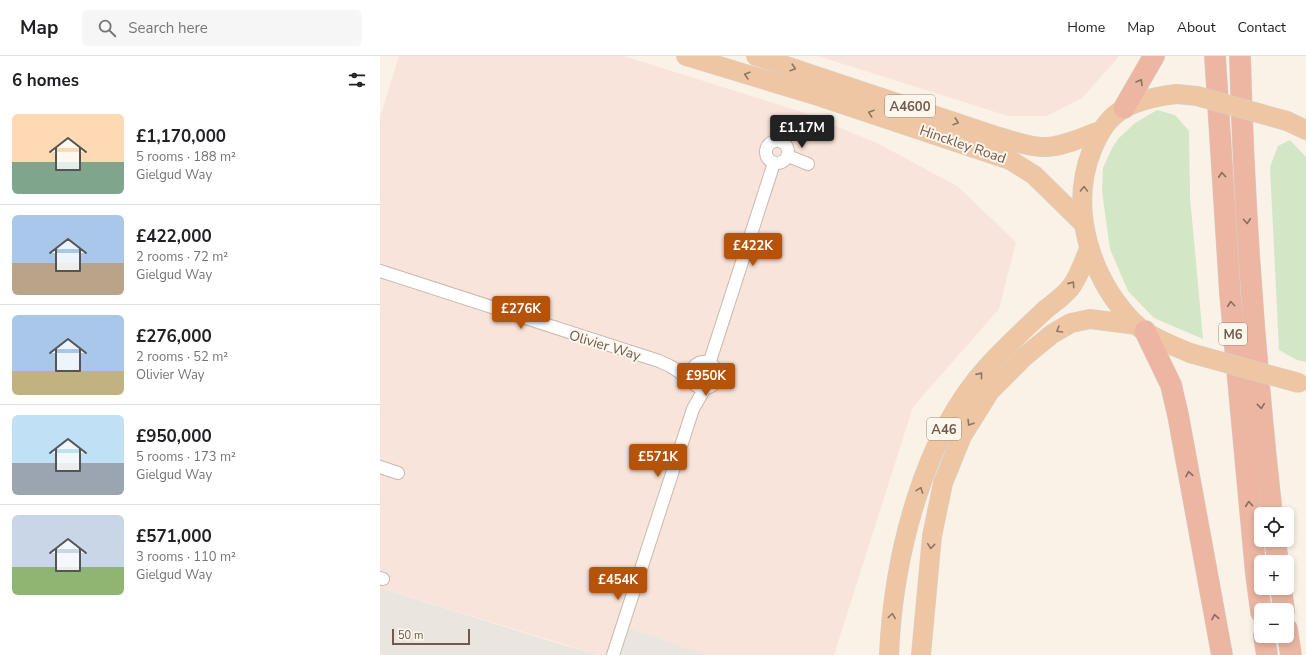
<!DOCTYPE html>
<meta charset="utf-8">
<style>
body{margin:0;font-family:"Nunito Sans",sans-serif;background:#f6f6f6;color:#202124;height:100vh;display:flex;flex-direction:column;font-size:15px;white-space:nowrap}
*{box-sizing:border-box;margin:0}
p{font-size:13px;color:#757577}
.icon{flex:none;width:22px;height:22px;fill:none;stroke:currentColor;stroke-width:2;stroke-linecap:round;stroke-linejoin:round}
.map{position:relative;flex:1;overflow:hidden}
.panel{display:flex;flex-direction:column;background:#fff;width:380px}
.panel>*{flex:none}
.controls{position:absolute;left:874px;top:451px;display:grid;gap:8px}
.controls a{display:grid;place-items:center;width:40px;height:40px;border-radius:6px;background:#fff;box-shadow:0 2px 6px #0003;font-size:20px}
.scale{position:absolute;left:12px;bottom:10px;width:78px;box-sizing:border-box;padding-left:4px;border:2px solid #705a4e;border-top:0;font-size:11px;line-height:14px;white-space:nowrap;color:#705a4e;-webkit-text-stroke:3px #fdf6ec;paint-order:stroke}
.price{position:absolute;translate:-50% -34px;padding:0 9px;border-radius:4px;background:#b45309;color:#fff;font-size:13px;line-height:26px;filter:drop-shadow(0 1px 2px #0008)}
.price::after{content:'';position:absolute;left:50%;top:24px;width:12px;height:9px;margin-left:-6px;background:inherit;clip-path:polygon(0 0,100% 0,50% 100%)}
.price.selected{background:#222;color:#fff}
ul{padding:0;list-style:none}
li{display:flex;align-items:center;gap:12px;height:100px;padding:0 12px}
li+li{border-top:1px solid #e0e0e0}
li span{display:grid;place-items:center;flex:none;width:112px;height:80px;border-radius:6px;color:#555}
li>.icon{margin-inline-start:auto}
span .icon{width:48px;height:48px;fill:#fffc;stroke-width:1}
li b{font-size:17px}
h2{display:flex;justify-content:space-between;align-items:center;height:48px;padding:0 12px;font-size:17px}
header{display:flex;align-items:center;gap:24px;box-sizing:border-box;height:56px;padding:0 20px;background:#fff;border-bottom:1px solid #e0e0e0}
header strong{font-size:19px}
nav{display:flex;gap:22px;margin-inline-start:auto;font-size:14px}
.search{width:280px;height:36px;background:#f6f6f6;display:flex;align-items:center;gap:10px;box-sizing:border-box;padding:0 14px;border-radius:6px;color:#757577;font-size:15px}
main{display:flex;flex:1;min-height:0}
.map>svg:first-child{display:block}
.commercial{fill:#f9e4db}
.industrial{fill:#eae5df}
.green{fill:#d3e6c6}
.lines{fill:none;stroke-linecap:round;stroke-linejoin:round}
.minor-casing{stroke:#cabaad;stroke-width:14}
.trunk-casing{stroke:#d7d1cd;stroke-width:20}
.motorway-casing{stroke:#d7d1cd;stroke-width:22}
.minor{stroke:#fff;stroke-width:12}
.trunk{stroke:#efc6a4;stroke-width:19}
.motorway{stroke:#edb6a3;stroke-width:21}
.trunk-bridge-casing{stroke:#d7d1cd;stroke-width:20;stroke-linecap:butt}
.trunk-bridge{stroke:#efc6a4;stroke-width:19}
.oneway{stroke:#907564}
.oneway2{stroke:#896c5f}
.labels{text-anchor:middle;stroke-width:4;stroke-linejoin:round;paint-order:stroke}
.shield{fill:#fdf6ec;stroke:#9a897d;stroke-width:1}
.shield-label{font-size:13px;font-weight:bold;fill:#705a4e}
.street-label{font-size:14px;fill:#705a4e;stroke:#fdf6ec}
</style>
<header>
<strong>Map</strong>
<div class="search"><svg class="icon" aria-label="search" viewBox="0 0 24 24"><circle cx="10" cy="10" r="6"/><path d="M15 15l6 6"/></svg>Search here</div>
<nav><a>Home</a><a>Map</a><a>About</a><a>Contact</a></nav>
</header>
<main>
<section class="panel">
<h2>6 homes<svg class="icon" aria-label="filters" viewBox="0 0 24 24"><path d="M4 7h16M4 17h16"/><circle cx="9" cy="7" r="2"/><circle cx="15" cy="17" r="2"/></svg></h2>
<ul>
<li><span style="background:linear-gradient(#ffd9b3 60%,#7fa58c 0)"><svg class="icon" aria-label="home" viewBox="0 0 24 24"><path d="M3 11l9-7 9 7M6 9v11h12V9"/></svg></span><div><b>£1,170,000</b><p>5 rooms · 188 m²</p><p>Gielgud Way</p></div></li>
<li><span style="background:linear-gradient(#a9c7e8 60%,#b9a48a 0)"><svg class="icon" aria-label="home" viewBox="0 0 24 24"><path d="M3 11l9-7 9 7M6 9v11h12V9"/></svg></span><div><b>£422,000</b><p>2 rooms · 72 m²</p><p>Gielgud Way</p></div></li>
<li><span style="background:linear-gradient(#a9c7e8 70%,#c2b280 0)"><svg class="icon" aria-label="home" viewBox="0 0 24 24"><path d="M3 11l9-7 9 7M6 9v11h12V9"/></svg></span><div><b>£276,000</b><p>2 rooms · 52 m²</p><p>Olivier Way</p></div></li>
<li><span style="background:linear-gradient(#bfe0f5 60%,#9aa5b1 0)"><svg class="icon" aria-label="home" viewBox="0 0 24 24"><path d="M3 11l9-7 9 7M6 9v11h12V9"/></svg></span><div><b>£950,000</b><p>5 rooms · 173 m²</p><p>Gielgud Way</p></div></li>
<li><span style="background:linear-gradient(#c9d6e8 65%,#8fb573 0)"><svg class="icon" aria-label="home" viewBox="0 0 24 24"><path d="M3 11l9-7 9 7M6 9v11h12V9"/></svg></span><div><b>£571,000</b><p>3 rooms · 110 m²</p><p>Gielgud Way</p></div></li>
</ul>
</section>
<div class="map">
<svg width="926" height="599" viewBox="0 0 926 599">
<rect width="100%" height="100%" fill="#faf2e6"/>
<g class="commercial">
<path d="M19 0H244L422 56 499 88 577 130 636 186 619 253 533 351 454 599H328L243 570 233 599H219L0 532V61Z"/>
<path d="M438 0H738L737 3 702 42 667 60H628Z"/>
</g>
<g class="industrial">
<path d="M0 532 173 586 219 599H0Z"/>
<path d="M243 570 328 599H233Z"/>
</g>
<g class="green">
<path d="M777 54 795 59 809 75 810 141 823 283 774 262 748 235 730 193 722 135 723 112 732 92 739 82 755 67Z"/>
<path d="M910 84 926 101V306L917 304 899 294 890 111 898 90Z"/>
</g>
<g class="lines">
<g class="minor-casing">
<g id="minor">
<circle cx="397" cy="96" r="11"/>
<path d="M408 100 428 108"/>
<path d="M0 215 279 305 290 310 312 324"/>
<circle cx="324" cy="319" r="13"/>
<path d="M329 308 394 107"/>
<path d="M0 411 18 417"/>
<path d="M0 522 3 523"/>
<path d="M233 599 313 353 325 332"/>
</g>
</g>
<g class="trunk-casing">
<g id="trunk">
<path d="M306 0 438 40 630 104 654 119 703 167"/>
<path d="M376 0 619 81C634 85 651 92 667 91 685 90 703 81 720 75"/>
<path d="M797 38C779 40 761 43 745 52 728 61 719 77 712 94 688 154 711 224 756 269 768 280 794 290 810 297"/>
<path d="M907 65 926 74"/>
<path d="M509 599C513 504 542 382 608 310 626 290 646 272 666 253 675 246 687 238 693 228 700 217 704 205 709 193"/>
<path d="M541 599 552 480 563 427 582 380 610 335 644 301 672 278 691 267 710 263 757 269"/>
</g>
</g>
<g class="motorway-casing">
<g id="motorway">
<path d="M835 0 850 237 876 518 881 556"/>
<path d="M860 0C864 153 875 306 892 458"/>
<path d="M744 52 774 0"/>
<path d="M765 275 791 329 798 359 842 599"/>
<path d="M895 484 898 506"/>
<path d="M901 532 904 554"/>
<path d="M907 573 911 599"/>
<path d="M884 580 887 599"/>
</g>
</g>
<use href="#minor" class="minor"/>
<use href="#trunk" class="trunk"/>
<use href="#motorway" class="motorway"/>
<g class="trunk-bridge-casing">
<g id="trunk-bridge">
<path d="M797 38 817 40 907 65"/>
<path d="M810 297 919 327"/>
</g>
</g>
<use href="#trunk-bridge" class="trunk-bridge"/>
</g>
<defs><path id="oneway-chevron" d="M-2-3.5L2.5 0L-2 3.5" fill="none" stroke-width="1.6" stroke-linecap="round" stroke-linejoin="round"/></defs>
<g class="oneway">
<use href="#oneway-chevron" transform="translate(413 12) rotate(18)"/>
<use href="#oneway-chevron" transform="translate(367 19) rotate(-164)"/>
<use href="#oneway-chevron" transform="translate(491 57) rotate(-161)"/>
<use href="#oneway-chevron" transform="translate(576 66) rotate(19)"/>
<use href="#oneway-chevron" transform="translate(704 133) rotate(-88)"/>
<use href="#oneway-chevron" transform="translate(692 228) rotate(-55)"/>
<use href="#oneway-chevron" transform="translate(679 274) rotate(150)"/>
<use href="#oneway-chevron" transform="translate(600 319) rotate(-51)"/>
<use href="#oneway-chevron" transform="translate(590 367) rotate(122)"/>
<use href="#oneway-chevron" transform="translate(540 434) rotate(-70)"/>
<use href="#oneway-chevron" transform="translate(551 490) rotate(96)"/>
<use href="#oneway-chevron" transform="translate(512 560) rotate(-82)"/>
</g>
<g class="oneway2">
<use href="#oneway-chevron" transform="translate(760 26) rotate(-59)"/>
<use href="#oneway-chevron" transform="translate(842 119) rotate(-94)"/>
<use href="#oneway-chevron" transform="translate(867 165) rotate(86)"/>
<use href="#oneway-chevron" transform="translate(851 248) rotate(-95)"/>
<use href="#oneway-chevron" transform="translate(881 350) rotate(84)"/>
<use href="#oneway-chevron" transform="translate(809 418) rotate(-100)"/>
<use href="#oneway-chevron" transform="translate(869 448) rotate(-95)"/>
<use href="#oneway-chevron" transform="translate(835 561) rotate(-101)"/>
</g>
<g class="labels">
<g class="shield">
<rect x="505" y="39" width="50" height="22" rx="3"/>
<rect x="839" y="267" width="28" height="22" rx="3"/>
<rect x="547" y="362" width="34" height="22" rx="3"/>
</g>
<g class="shield-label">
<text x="530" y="55">A4600</text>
<text x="853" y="283">M6</text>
<text x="564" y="378">A46</text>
</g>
<g class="street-label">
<text transform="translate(583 88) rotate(19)" y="5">Hinckley Road</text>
<text transform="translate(225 289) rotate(17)" y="5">Olivier Way</text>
</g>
</g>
</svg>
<div class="controls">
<a><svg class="icon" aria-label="locate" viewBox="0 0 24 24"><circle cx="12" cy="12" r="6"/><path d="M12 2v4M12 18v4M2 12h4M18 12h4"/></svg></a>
<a>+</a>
<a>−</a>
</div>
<div class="scale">50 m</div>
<b class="price selected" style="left:422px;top:93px">£1.17M</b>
<b class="price" style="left:373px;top:211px">£422K</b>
<b class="price" style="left:141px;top:274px">£276K</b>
<b class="price" style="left:326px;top:341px">£950K</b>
<b class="price" style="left:278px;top:422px">£571K</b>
<b class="price" style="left:238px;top:545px">£454K</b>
</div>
</main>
